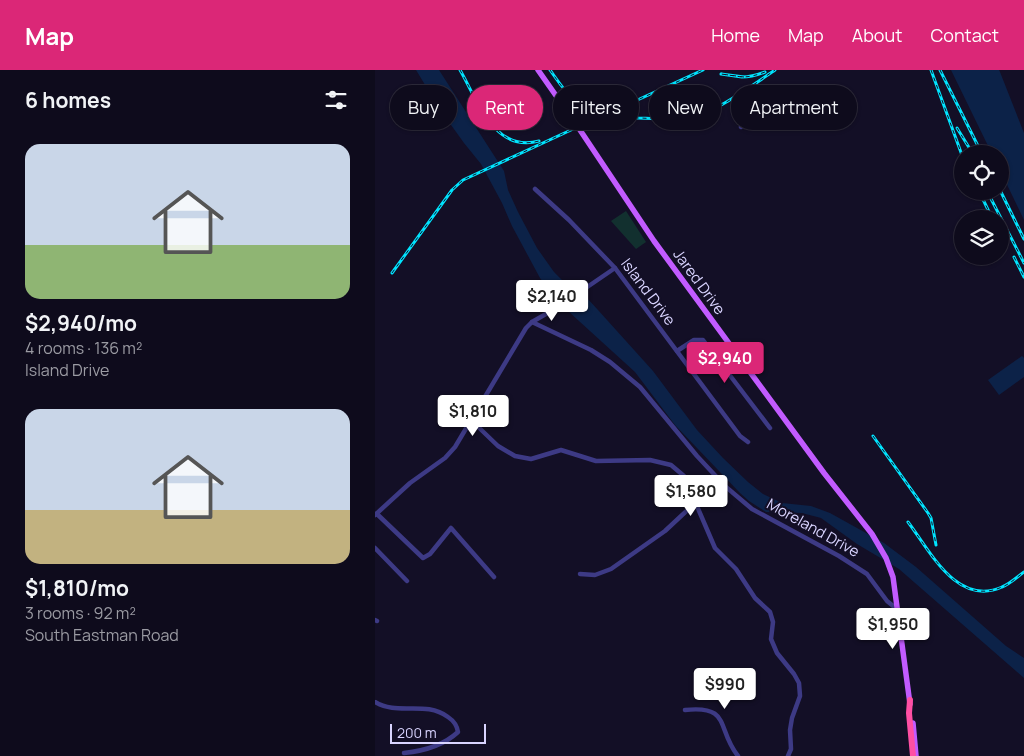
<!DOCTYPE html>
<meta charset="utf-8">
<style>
body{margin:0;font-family:Manrope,sans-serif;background:#1c1929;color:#f1f3f6;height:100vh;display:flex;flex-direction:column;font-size:19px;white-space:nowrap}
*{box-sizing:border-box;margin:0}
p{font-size:16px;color:#9b9ba3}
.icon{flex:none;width:28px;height:28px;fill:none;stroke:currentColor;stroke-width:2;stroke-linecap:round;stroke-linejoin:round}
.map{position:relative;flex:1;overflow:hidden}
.panel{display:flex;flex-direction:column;background:#0e0b1c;width:375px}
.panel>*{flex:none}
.banner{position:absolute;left:15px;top:15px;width:475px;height:45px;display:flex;gap:10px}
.fabs{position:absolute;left:579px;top:75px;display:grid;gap:10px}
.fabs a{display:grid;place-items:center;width:55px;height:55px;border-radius:50%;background:#0e0b1c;box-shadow:0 1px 4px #0004,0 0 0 1px #2e2b3b;font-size:25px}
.scale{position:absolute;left:15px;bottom:12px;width:96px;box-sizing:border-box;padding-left:5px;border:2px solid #d9d4ff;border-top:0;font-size:14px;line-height:18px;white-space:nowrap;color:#d9d4ff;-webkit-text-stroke:4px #130f26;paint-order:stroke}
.price{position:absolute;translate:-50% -42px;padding:0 11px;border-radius:5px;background:#fff;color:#222;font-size:16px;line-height:32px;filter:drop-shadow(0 1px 2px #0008)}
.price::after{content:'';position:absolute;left:50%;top:30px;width:15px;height:11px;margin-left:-8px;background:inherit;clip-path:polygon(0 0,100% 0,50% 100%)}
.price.on{background:#db2777;color:#fff}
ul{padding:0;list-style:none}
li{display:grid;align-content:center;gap:10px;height:265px;padding:0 25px}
li span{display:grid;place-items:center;height:155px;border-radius:15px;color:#555}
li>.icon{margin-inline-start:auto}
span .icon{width:90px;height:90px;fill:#fffc;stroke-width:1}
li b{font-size:21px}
h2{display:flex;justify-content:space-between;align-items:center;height:60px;padding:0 25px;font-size:21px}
.tag{padding:0 18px;border-radius:22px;background:#0e0b1c;box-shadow:0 1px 4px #0004,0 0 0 1px #2e2b3b;font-size:18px;line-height:45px}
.tag.on{background:#db2777;color:#fff}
header{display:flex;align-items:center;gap:30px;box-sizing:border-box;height:70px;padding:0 25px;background:#db2777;color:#fff}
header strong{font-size:24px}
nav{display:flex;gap:28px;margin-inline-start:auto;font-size:18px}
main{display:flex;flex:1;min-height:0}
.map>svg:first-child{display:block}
.green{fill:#12302f}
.water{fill:#0c2248}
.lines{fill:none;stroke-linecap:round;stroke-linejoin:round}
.minor{stroke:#3d3a85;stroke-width:4.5}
.major{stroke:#c25bff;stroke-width:5.5}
.highway{stroke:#ff4fa3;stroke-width:6}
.rail-casing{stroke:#00e5ff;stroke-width:3}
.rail{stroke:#130f26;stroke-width:1;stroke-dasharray:4;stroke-linecap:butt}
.labels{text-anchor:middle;stroke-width:4;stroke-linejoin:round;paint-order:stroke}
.street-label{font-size:15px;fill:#d9d4ff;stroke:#130f26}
</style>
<header>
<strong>Map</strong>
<nav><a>Home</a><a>Map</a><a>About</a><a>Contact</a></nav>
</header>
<main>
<section class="panel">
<h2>6 homes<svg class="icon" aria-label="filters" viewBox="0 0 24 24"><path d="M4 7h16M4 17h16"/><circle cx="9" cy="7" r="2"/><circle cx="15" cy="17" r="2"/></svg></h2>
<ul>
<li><span style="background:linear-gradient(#c9d6e8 65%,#8fb573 0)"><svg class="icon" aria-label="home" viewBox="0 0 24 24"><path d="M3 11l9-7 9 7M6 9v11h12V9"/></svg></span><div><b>$2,940/mo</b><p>4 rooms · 136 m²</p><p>Island Drive</p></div></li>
<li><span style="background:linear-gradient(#c9d6e8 65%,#c2b280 0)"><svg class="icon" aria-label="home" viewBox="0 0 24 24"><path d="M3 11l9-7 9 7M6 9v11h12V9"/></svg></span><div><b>$1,810/mo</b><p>3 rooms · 92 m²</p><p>South Eastman Road</p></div></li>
</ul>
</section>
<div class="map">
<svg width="649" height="686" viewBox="0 0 649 686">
<rect width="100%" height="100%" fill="#130f26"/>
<path class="green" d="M251 141 271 172 261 179 236 151Z"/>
<g class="water">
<path d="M41 0H64L129 101 133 120 143 142 162 178 179 202 189 212 212 228 223 240 278 301 322 360 348 388 373 412 388 424 407 433 436 436 455 443 509 473 541 497 631 576 649 588V608L524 499 482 474 446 448 427 443 391 442 374 431 365 423 300 355 260 302 193 241 182 231 165 208 137 156 127 133 106 94 89 73 66 41Z"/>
<path d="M576 0H624L625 2 649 63V150L625 100V84H617Z"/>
<path d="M647 286 649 288V307L624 325 613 310Z"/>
</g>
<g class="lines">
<g class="minor">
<path d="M366 57 392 39"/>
<path d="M160 119 194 150 240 198 365 366 373 372"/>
<path d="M157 252 216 280 235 292 265 317 322 386 351 417 377 439 464 486 492 504 512 531 523 540"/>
<path d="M302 281 319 270H328L395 358"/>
<path d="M96 350 123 376 140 386 156 389 186 380 221 391 275 390 296 395 309 406 340 478 361 499 380 528 395 542 398 552 396 569 402 583 419 604 424 613 425 626 417 648 415 660 416 679 413 686"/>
<path d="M0 444H2L48 488 55 484 76 458 119 507"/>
<path d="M0 445 35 413 70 388 80 377 151 258 157 252 183 237 240 198"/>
<path d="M0 478 32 511"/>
<path d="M205 504 220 505 236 499 290 461 320 433"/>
<path d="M0 550 2 551"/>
<path d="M0 632C23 646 50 630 73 647 79 651 82 655 83 662 68 676 49 681 29 683"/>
<path d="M310 640C357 635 341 659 363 686"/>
</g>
<g class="major">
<path d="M163 0 203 57 279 171 449 403 497 464 511 488 518 507 535 634"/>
<path d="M538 653 541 686"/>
</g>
<path class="highway" d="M535 630 534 643 538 686"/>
<g class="rail-casing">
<g id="rail">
<path d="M85 0C103 31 119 83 164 71"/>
<path d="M175 0C190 21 204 44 232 47 243 48 253 47 263 48 280 48 297 52 313 49 338 44 378 15 400 0"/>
<path d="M556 0 588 88"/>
<path d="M565 0 607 84"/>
<path d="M369 7 346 4 367 7C375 7 382 5 390 2"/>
<path d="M227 42 245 38 328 0"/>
<path d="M582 58 598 84"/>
<path d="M625 120 649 169"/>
<path d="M604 121 616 146"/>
<path d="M612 121 649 193"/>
<path d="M639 187 649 207"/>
<path d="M17 203 77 120 88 110 209 54 223 50 248 47"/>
<path d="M498 366 553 443 556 448 561 475"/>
<path d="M533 452C555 481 582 537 627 517 635 514 642 507 649 502"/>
</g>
</g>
<use href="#rail" class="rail"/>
</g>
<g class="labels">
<g class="street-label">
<text transform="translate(324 212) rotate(54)" y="5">Jared Drive</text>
<text transform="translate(273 222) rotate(53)" y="5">Island Drive</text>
<text transform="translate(438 458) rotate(29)" y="5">Moreland Drive</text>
</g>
</g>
</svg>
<div class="fabs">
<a><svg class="icon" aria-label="locate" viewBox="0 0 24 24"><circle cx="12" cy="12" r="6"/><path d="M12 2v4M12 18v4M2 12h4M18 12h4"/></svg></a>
<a><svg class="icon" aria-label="layers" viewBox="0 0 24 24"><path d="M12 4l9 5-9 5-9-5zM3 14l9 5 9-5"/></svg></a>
</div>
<div class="scale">200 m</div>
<b class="price" style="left:177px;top:252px">$2,140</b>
<b class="price on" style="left:350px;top:314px">$2,940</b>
<b class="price" style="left:98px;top:367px">$1,810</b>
<b class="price" style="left:316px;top:447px">$1,580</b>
<b class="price" style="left:518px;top:580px">$1,950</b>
<b class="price" style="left:350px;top:640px">$990</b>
<div class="banner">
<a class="tag">Buy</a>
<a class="tag on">Rent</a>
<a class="tag">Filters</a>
<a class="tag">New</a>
<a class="tag">Apartment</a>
</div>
</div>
</main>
